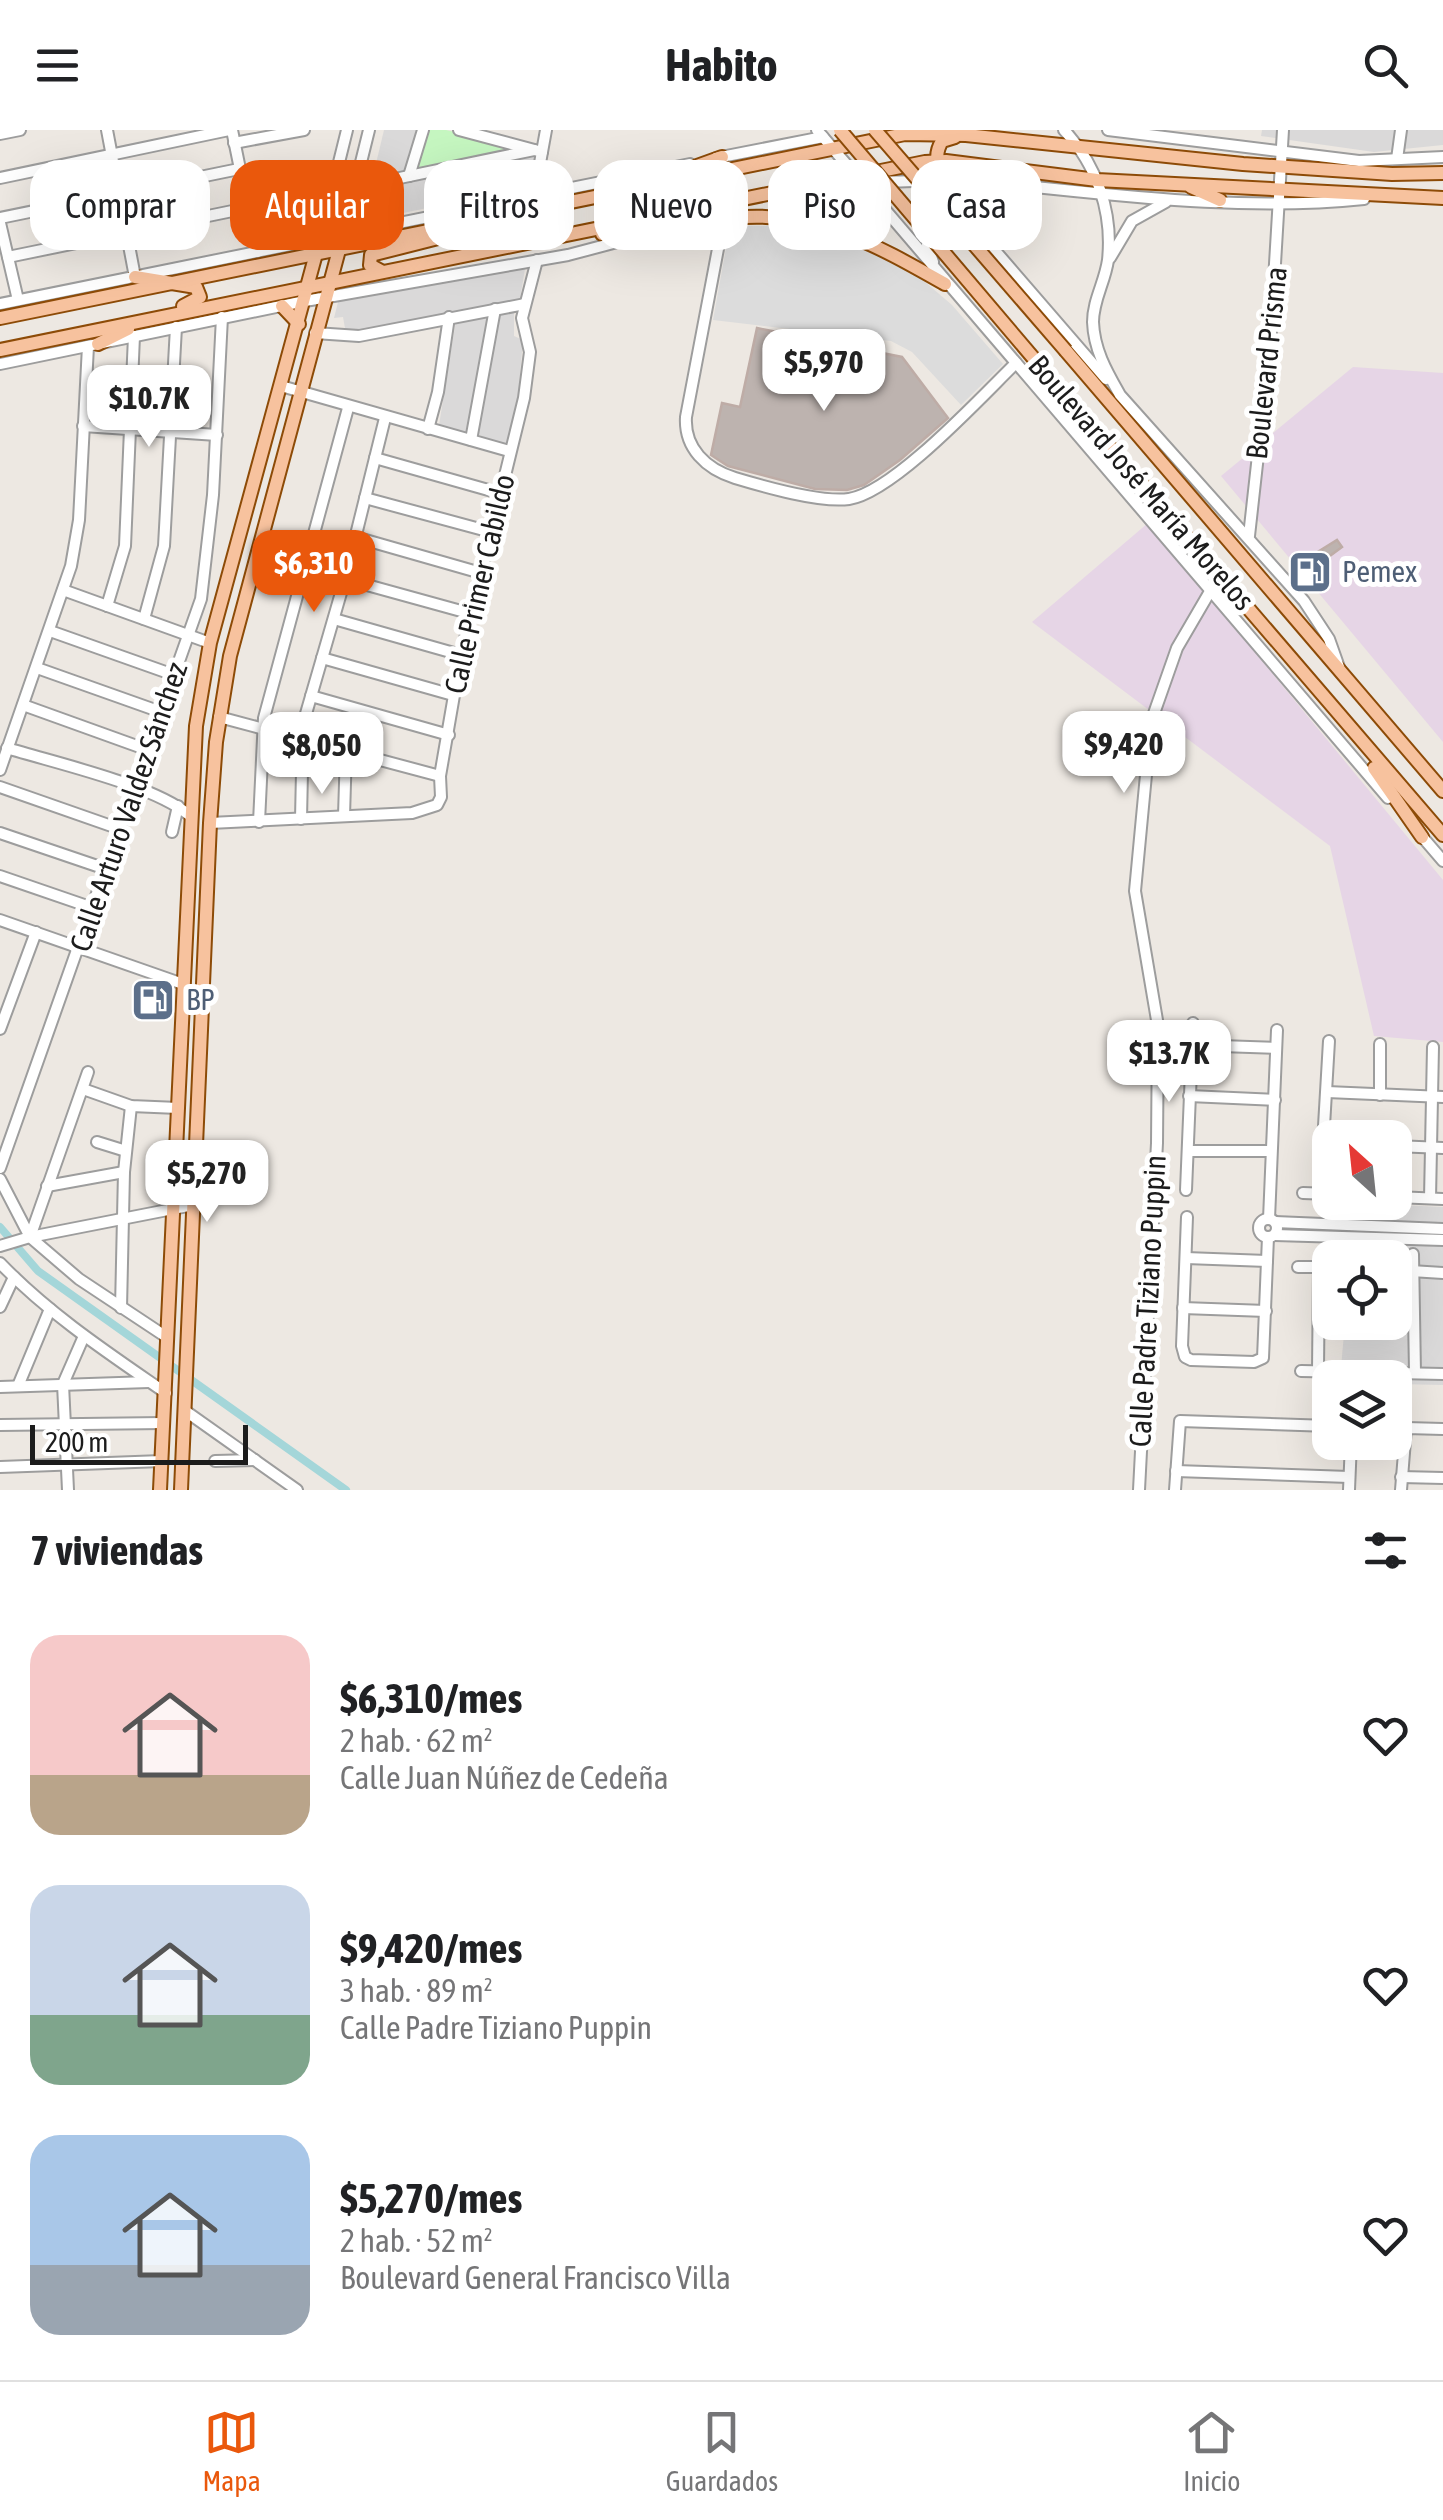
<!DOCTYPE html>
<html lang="es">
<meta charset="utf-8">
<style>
body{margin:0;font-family:"Asap Condensed",sans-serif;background:#f6f6f6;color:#202124;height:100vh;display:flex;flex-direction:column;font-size:38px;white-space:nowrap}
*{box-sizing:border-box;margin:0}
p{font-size:32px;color:#757577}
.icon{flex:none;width:55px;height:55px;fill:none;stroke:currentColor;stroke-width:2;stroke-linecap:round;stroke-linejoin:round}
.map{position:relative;height:1360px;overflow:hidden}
.panel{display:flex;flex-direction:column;background:#fff;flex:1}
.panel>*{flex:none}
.top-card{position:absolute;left:30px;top:30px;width:1385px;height:90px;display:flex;gap:20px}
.needle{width:65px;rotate:333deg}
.buttons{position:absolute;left:1312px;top:990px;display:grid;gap:20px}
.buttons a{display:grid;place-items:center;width:100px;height:100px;border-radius:20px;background:#fff;box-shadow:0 10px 40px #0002;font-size:50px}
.scale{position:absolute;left:30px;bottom:25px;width:218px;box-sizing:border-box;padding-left:10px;border:5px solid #1c1c1c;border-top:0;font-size:28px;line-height:35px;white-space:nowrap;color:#1c1c1c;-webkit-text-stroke:8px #fff;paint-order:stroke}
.price{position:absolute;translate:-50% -85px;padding:0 22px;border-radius:20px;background:#fff;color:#222;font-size:32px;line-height:65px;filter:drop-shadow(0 2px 5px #0008)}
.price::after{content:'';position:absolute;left:50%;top:60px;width:30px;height:22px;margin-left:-15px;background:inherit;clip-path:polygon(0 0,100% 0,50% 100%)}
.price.active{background:#ea580c;color:#fff}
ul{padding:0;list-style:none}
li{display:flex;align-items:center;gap:30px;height:250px;padding:0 30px}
li span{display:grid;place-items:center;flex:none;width:280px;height:200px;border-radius:30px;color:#555}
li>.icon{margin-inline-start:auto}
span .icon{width:120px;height:120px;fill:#fffc;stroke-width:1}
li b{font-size:42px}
h2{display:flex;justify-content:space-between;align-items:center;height:120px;padding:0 30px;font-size:42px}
.tag{padding:0 35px;border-radius:30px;background:#fff;box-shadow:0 10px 40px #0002;font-size:35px;line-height:90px}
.tag.active{background:#ea580c;color:#fff}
header{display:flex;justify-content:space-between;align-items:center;height:130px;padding:0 30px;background:#fff;font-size:45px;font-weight:700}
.tabs{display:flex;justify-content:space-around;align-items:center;height:140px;border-top:2px solid #e0e0e0;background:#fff;font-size:28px;color:#757577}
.tabs a{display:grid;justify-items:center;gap:5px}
.tabs .active{color:#ea580c}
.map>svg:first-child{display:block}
.residential{fill:#dad9d9}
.industrial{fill:#e6d5e6}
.park{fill:#c5f6c0}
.parking{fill:#dcdcdc}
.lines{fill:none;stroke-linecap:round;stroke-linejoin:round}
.canal{stroke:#a4d6d9;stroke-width:8}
.building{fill:#bdb3af;stroke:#beaca6;stroke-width:2.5}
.minor-casing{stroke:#9d9d9d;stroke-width:14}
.major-casing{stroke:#8d4b07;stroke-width:16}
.minor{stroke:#fff;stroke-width:10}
.major{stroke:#f7c29e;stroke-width:12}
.major-bridge-casing{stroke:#8d4b07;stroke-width:16;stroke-linecap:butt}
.major-bridge{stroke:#f7c29e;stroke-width:12}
.labels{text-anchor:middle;stroke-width:10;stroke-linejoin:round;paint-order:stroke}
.street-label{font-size:30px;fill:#1c1c1c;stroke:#fff}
.service-label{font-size:30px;fill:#4e5e75;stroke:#fff;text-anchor:start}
</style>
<header><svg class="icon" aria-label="menu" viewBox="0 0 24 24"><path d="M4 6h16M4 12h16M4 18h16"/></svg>Habito<svg class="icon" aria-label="search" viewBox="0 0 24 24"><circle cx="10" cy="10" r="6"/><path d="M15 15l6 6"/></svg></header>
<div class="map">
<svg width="1443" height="1360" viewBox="0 0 1443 1360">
<rect width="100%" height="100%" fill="#ede8e2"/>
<g class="residential">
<path d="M384 0H428L414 42 391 47 374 42Z"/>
<path d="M1262 0H1443V15L1374 22 1261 6Z"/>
<path d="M538 23 529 57 369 90 365 72 371 54Z"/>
<path d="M526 133 520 169 346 204 343 187 334 188 339 168Z"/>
<path d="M514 181V206L523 210 517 280 507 317 477 304 496 182Z"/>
<path d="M493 182 470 305 439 295 456 190Z"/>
<path d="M1357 1073 1443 1077V1255L1395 1254V1248H1340L1345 1193 1395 1192V1128L1352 1127Z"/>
</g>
<g class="industrial">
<path d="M1353 237 1443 243V612L1221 346Z"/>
<path d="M1148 393 1443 750V912L1374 906 1330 716 1032 492Z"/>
</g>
<path class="park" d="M428 0H446L514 15 512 20 414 42Z"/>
<path class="parking" d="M730 96H793L825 101 904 134 952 175 1003 234 961 275 912 222 891 211 713 190Z"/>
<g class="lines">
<path class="canal" d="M0 1097 38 1141 346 1360"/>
</g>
<g class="building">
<path d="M757 198 902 227 948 288 900 330 864 355 847 360 815 359 728 336 711 325 722 273 740 277Z"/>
<path d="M1337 410 1342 417 1319 434 1323 440 1316 445 1321 452 1312 459 1295 436Z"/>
</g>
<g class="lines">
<g class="minor-casing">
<g id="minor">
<path d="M107 0 135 147"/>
<path d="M232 0 257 122"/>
<path d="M459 0 542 22"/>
<path d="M817 0 1388 668"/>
<path d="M1064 0C1097 35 1113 82 1108 130 1105 152 1093 170 1093 192 1094 220 1107 242 1120 265L1304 471 1329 509 1340 540"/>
<path d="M1108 0 1359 31 1443 27"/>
<path d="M0 4 20 0"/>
<path d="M234 13 304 0"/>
<path d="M716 28 823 7"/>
<path d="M1397 29 1401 0"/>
<path d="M733 40 686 287C684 318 706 339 735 348 765 357 820 373 849 369 894 362 981 267 1016 233"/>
<path d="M357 46 390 50 534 20"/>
<path d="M409 46 423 0"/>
<path d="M858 47C893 57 929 47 965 50 1097 62 1232 83 1364 69"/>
<path d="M0 48 229 0"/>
<path d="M244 63 336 46"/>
<path d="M534 66 546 0"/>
<path d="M0 88 239 39"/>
<path d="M0 93 18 170"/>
<path d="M343 105 369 0"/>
<path d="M320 109 347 0"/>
<path d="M8 127 247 78"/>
<path d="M1110 128 1132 91 1166 72"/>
<path d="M933 132 927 115 931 96 951 83 966 87 1106 249"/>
<path d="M0 174 690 34"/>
<path d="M315 203 359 206 525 174"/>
<path d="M0 234 305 171 568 125 636 107"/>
<path d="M281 256 509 321"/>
<path d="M83 296 217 305"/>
<path d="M428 299 438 262 449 187"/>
<path d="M471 310 495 179"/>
<path d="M375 328 499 363"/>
<path d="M365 368 491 402"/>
<path d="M1249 406 1270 217 1283 0"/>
<path d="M355 407 481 443"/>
<path d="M258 425 472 484"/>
<path d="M63 460 210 513"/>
<path d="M107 476 125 416 134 206"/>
<path d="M144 489 164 416 176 197"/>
<path d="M334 489 461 525"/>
<path d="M50 501 174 545"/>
<path d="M322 528 453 565"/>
<path d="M37 538 161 582"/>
<path d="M311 566 449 605"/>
<path d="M23 575 148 620"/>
<path d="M219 587 440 646"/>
<path d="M7 618C55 633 154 655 189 685"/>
<path d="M0 640 71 436 79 390 88 216"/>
<path d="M0 657 120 699"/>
<path d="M344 686 346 620"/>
<path d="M301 689 303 594 345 449 385 288"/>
<path d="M259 692 264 588 348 278"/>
<path d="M210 693 412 683 437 675 441 667 440 646 461 525 524 268 530 222 522 188 537 130"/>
<path d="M172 702 178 676"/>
<path d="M0 703 106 739"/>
<path d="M1419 703 1443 731"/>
<path d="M0 746 93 778"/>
<path d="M0 790 183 854"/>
<path d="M0 899 36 802"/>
<path d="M1380 914V965"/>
<path d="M1191 915 1276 918"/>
<path d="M83 959 131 976 178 978"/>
<path d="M1327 962 1443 967"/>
<path d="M1189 966 1275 970"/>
<path d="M97 1012 126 1021"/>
<path d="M1395 1016 1443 1018"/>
<path d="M1188 1021H1271"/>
<path d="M0 1038 201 469 213 365 222 187"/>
<path d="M0 1049 30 1107 79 1149 168 1208"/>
<path d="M47 1056 124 1042"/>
<path d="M1186 1060 1193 893"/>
<path d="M1303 1063 1330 1064"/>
<path d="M1320 1064 1329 911"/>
<path d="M1395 1067 1443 1069"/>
<path d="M1430 1068 1433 917"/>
<path d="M1187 1087 1182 1216 1185 1227 1191 1230 1254 1232 1263 1228 1268 1107"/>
<circle cx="1268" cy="1098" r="9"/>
<path d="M1269 1089 1277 900"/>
<path d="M1275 1092 1443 1099"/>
<path d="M1275 1105 1443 1110"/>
<path d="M30 1107 88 942"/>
<path d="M0 1116 30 1107 193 1075"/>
<path d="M1413 1124 1415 1243"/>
<path d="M1186 1128 1267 1131"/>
<path d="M0 1133C49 1184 108 1223 166 1263"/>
<path d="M1298 1137H1330"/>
<path d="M1395 1140 1443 1143"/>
<path d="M0 1177 14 1147"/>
<path d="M121 1178 124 1042 131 976"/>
<path d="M1183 1178 1266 1181"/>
<path d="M1395 1191 1414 1192"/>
<path d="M1301 1241 1443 1244"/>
<path d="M1318 1241 1319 1137"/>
<path d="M18 1256 50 1179"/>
<path d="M0 1257 149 1252"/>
<path d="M184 1280 297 1360"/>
<path d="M0 1295 164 1293"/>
<path d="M215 1331 255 1330"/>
<path d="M0 1337 162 1331"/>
<path d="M1176 1341 1349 1347"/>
<path d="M1401 1347 1443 1348"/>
<path d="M68 1360 63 1254 84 1206"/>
<path d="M1139 1360 1157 1013 1158 896 1135 761 1151 592 1177 518 1212 458"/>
<path d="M1175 1360 1180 1291 1330 1296"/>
<path d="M1349 1360 1351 1312"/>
<path d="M1401 1360 1406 1298 1443 1299"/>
</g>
</g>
<g class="major-casing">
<g id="major">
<path d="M672 45 722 27"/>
<path d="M946 49C938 36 933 26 942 11L955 7"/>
<path d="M1191 57 1220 70"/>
<path d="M534 66 562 75"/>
<path d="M672 78 694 67 692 57 679 54"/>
<path d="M700 96 714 101 718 112"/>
<path d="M602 104C647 106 689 93 733 88 814 79 878 116 945 154"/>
<path d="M381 141 370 135 371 125 454 104"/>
<path d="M135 147 196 157 200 167 183 176"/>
<path d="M282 176 299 194"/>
<path d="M0 188 905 4 966 5 1243 34 1392 44 1443 43"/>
<path d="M98 214 128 199"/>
<path d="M0 220 925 32 946 31 1097 50 1443 68"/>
<path d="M1066 221 1443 661"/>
<path d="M1041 237 1443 705"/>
<path d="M1374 638 1422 707"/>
<path d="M160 1360 196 596 210 513 320 109"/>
<path d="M181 1360 210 693 216 612 230 526 343 105"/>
</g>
</g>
<use href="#minor" class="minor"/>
<use href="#major" class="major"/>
<g class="major-bridge-casing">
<g id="major-bridge">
<path d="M840 0 1041 237"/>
<path d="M875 0 1066 221"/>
</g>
</g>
<use href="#major-bridge" class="major-bridge"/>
</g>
<defs>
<g id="fuel-square" transform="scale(2.25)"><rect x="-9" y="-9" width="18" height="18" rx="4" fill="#5c6f8a" stroke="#fff"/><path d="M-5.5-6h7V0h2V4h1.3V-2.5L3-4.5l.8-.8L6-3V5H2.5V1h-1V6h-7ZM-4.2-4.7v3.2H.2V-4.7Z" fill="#fff"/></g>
</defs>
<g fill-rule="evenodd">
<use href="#fuel-square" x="1310" y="442"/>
<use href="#fuel-square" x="153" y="870"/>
</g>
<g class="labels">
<g class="street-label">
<text transform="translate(1267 233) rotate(-84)" y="10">Boulevard Prisma</text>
<text transform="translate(1141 353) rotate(49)" y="10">Boulevard José María Morelos</text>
<text transform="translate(480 454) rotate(-77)" y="10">Calle Primer Cabildo</text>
<text transform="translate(129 677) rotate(-71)" y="10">Calle Arturo Valdez Sánchez</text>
<text transform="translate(1148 1171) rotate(-87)" y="10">Calle Padre Tiziano Puppin</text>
</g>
<g class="service-label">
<text x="1342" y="452">Pemex</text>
<text x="186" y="880">BP</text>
</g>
</g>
</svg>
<div class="buttons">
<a><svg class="needle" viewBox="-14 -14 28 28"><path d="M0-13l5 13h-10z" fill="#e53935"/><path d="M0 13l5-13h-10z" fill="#757577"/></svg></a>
<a><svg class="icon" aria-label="locate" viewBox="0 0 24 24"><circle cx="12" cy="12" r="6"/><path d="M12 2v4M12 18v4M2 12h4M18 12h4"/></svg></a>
<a><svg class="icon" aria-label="layers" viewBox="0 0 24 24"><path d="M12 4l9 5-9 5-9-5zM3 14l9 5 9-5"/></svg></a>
</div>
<div class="scale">200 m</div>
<b class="price" style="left:824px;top:284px">$5,970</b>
<b class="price" style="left:149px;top:320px">$10.7K</b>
<b class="price active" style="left:314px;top:485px">$6,310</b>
<b class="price" style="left:1124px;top:666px">$9,420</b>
<b class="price" style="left:322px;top:667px">$8,050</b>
<b class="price" style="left:1169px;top:975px">$13.7K</b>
<b class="price" style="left:207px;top:1095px">$5,270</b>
<div class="top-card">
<a class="tag">Comprar</a>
<a class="tag active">Alquilar</a>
<a class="tag">Filtros</a>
<a class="tag">Nuevo</a>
<a class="tag">Piso</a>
<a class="tag">Casa</a>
</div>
</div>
<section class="panel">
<h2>7 viviendas<svg class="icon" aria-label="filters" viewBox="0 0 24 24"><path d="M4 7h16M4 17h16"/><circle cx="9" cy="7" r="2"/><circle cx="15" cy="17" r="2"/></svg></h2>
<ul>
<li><span style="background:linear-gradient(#f6c9c9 70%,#b9a48a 0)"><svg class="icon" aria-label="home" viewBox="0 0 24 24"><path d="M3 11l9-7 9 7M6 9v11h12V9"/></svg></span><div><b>$6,310/mes</b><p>2 hab. · 62 m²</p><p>Calle Juan Núñez de Cedeña</p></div><svg class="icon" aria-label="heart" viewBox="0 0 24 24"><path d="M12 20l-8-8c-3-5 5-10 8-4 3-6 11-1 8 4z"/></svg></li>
<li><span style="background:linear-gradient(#c9d6e8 65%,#7fa58c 0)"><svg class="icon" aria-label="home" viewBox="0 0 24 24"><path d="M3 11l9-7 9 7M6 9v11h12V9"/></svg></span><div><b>$9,420/mes</b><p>3 hab. · 89 m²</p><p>Calle Padre Tiziano Puppin</p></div><svg class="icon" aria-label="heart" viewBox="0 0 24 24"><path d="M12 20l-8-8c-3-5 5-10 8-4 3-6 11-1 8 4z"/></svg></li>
<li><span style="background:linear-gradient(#a9c7e8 65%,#9aa5b1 0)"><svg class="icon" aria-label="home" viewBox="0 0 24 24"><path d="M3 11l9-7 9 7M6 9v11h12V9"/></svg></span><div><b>$5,270/mes</b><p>2 hab. · 52 m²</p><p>Boulevard General Francisco Villa</p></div><svg class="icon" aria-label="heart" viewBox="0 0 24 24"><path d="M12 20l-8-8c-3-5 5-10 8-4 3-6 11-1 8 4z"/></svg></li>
</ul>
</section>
<nav class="tabs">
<a class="active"><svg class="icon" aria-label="map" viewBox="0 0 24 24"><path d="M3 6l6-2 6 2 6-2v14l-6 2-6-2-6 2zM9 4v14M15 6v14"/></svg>Mapa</a>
<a><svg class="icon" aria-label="saved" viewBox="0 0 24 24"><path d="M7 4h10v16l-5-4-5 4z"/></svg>Guardados</a>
<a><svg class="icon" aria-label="home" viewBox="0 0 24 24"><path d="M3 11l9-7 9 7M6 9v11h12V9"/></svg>Inicio</a>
</nav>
